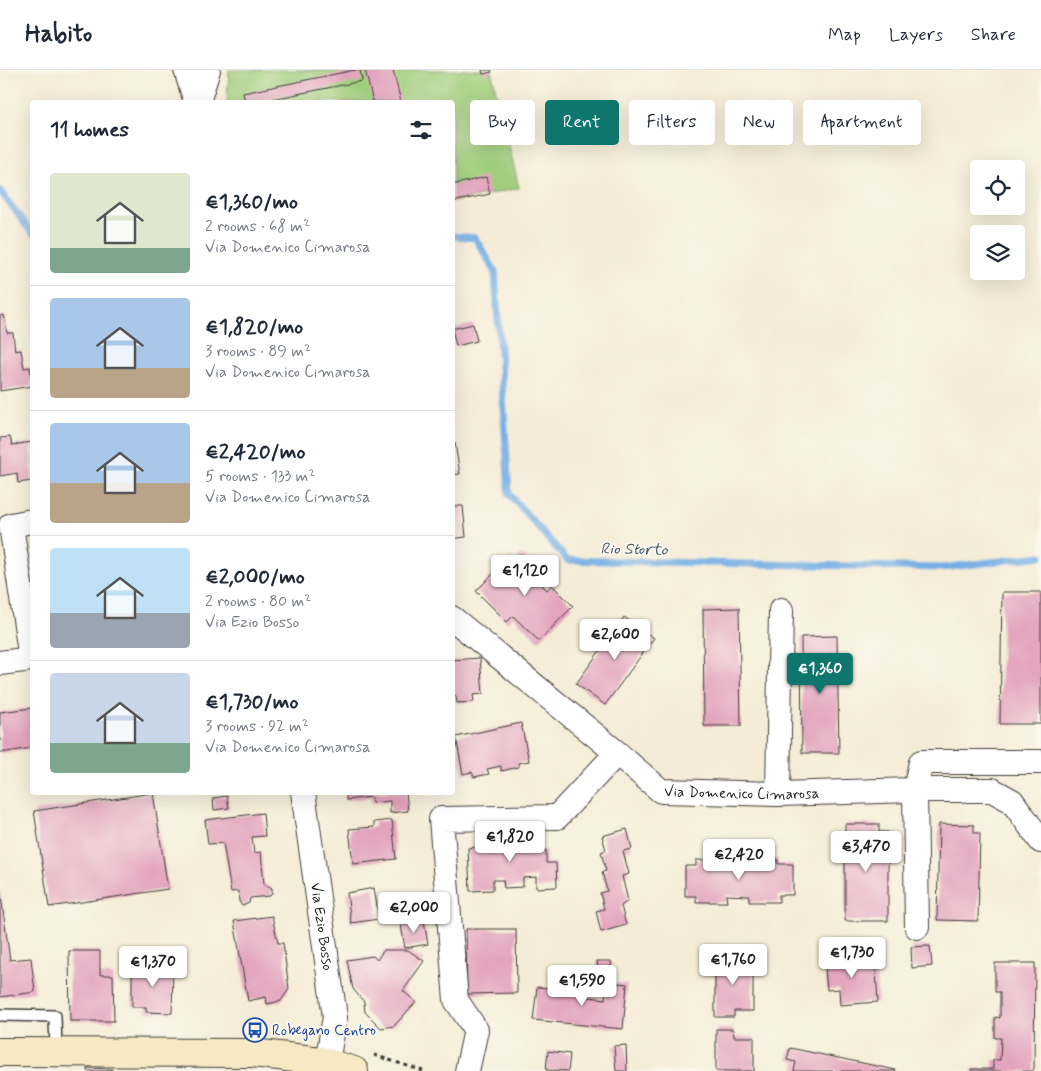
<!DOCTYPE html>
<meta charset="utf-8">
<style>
body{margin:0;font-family:Mynerve,sans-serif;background:#f2f2f3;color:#1f2937;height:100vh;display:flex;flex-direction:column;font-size:19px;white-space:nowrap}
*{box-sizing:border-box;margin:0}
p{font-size:16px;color:#747a83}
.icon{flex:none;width:28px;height:28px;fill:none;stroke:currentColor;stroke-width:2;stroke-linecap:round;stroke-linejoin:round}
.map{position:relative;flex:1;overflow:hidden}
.panel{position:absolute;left:30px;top:30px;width:425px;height:695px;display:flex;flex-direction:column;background:#fff;border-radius:5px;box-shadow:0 5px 20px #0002}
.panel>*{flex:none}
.top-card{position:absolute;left:470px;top:30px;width:475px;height:45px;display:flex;gap:10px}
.tools{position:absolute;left:970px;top:90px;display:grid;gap:10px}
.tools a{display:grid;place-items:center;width:55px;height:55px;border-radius:5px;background:#fff;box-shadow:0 5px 20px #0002;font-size:25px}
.price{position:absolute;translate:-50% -42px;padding:0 11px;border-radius:5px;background:#fff;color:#222;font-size:16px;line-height:32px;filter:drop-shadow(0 1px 2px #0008)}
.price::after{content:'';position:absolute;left:50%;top:30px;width:15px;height:11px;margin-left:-8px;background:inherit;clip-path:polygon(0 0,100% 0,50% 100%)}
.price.active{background:#0f766e;color:#fff}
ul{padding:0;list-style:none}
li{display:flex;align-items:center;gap:15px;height:125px;padding:0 20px}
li+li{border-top:1px solid #e0e1e3}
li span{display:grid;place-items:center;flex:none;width:140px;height:100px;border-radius:5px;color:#555}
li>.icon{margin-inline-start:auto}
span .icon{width:60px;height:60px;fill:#fffc;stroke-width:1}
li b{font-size:21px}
h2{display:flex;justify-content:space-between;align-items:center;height:60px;padding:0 20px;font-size:21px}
.tag{padding:0 18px;border-radius:5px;background:#fff;box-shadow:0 5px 20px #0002;font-size:18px;line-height:45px}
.tag.active{background:#0f766e;color:#fff}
header{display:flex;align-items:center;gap:30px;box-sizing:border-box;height:70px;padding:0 25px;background:#fff;border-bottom:1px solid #e0e1e3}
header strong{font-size:24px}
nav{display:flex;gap:28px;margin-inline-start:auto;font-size:18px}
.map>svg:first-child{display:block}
.green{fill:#a0ce7c;stroke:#5e754c}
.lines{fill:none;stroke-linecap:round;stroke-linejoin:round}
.stream{stroke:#73aee4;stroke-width:7}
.building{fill:#e3a5be;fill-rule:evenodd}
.lane-casing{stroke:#3c3b38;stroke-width:14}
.street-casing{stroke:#3c3b38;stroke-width:26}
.secondary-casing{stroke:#3c3b38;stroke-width:30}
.path{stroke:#3c3b38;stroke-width:3;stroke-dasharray:4 4;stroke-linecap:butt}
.lane{stroke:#fff;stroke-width:11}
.street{stroke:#fff;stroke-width:24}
.secondary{stroke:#f6e9c3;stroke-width:28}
.labels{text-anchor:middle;stroke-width:4;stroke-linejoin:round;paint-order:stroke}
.street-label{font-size:15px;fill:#1c1c1c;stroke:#fbf7ec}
.transit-label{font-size:15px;fill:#164399;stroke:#fbf7ec;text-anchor:start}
.water-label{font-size:16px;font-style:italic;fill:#3f566c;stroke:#fbf7ec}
</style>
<header>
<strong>Habito</strong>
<nav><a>Map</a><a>Layers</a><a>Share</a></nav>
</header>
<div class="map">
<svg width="1041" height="1001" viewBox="0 0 1041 1001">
<rect width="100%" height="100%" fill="#fbf7ec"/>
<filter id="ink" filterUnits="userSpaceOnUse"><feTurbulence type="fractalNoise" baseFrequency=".02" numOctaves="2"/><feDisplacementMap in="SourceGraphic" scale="10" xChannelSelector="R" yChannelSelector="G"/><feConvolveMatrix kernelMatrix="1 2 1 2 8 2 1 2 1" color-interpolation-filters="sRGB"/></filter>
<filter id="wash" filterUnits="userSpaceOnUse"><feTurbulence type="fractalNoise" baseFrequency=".0096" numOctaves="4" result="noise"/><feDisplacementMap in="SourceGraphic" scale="20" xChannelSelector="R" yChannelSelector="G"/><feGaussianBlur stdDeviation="1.12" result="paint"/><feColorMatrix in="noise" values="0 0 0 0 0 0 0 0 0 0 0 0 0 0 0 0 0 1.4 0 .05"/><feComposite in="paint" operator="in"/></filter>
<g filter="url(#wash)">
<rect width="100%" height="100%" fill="#f4ecd6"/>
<path class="green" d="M229 0H491L519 118 453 132 452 32H227Z"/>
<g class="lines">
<g class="stream">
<path d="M0 121 32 163"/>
<path d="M452 166 475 168 495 201 509 424 567 490 942 498 1041 486"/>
</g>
</g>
<g id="blocks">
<g class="building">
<path d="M355 0H360L362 11 258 32H245L243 23Z"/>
<path d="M365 0H393L401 32H373Z"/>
<path d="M482 0H491L492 2 483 4Z"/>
<path d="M486 107 490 124 452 132V115Z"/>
<path d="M4 245 7 263H13L15 281 21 280 24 298 30 297 32 316 0 321V246Z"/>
<path d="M473 254 477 271 456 276 452 259Z"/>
<path d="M10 367 12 375 32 372V411L18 413 17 403 0 406V368Z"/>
<path d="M452 373H455L460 404 452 405Z"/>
<path d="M452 436H463L466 467 452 469Z"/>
<path d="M521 484 549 507 542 515 547 520 552 515 573 536 539 571 513 546 507 552 476 521 510 487 515 491ZM518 495 537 511 532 515 521 505 525 501Z"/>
<path d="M1002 522H1041V654H1000Z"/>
<path d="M739 538 741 656H704L703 539Z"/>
<path d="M624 547 654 568 605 635 576 614Z"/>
<path d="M837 566 839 683H802L801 567Z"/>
<path d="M480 588 483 624 473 625 474 632 457 633 456 626H452V590Z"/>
<path d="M32 638V678L0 683V642Z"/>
<path d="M521 653 529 691 518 693 519 697 501 701V696L487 699 489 704 474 707 472 702 463 704 456 667Z"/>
<path d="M346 722H406L408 741 390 743V731L372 733 371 727 346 730Z"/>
<path d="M153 723 168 819 49 837 34 741Z"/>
<path d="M227 726 229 738 214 740 213 728Z"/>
<path d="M263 743 265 766 252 767 254 783 261 782 264 814 272 818V823L270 826 250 828 249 833 242 836 239 831 238 821 231 822 223 773 208 774 205 750Z"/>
<path d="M392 750 396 789 353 794 349 759 374 757V752Z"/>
<path d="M845 754H879V762H888V851H845Z"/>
<path d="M939 754 974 755V763H980L978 851 937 850Z"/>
<path d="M627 759 632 779 623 781 629 804 622 806 628 831 621 836 626 855 601 862 596 841 604 839 600 823 607 821 602 802 606 801 601 782 606 780 602 766Z"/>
<path d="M538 763 539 780H546V793H556L557 817 536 818V807L523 808V817L504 818 503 810H493V820L470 821 468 778 480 777V767L499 766 500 772 518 771V764Z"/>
<path d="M749 789H778V794H793V825H779V832H749V826L726 825 727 832H696V826H685V796H696V790H725V795H749Z"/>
<path d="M374 818 379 849 351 853 347 823Z"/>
<path d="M0 819 10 890 31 888 35 922 0 927Z"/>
<path d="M272 846 278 873H283L289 919 281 931 267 934 266 927 248 931 234 851Z"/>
<path d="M424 851 428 874 405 878 401 855Z"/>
<path d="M466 859H516L517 923 467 924Z"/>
<path d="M930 876 932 896 912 898 911 877Z"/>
<path d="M384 880H408L424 891 403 921 416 932 394 956 381 958 365 942 364 932 353 919 347 890 373 886 377 890Z"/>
<path d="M69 881H100V905H113L114 951H70Z"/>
<path d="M715 884H733V891H753V941H734V947H715Z"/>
<path d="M855 885V890L875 888 878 932 840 935 839 919 827 920 824 887Z"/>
<path d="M597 891H611L612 906 599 907Z"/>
<path d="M995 893H1035L1034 999 1032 1001H971V999H993V990H1000L1001 968H995V947L1000 948V922H995Z"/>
<path d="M132 895H173L172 943 146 942V937H132Z"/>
<path d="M606 912 627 914 623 959 533 950 537 917 572 920V914L582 915 581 926 605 929Z"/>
<path d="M716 959H733L734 967H754V1001H716Z"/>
<path d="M626 975 627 1001H616L614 976Z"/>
<path d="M790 978 896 1000V1001H794L796 992 787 990Z"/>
<path d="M548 981 570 984 568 1001 546 1000Z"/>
<path d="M87 998 112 999V1001H87Z"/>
</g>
</g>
</g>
<g filter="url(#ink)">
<use href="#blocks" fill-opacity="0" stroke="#3c3b38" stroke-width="1"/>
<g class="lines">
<g class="lane-casing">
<path id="lane" d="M0 945 55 946 56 982"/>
</g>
<g class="street-casing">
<g id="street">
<path d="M186 0 196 32"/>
<path d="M198 32 208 0"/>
<path id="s1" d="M452 548 617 683 661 721 778 724 915 720H992L1012 731 1041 771"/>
<path d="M31 589 11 455 32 451"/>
<path d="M0 593 32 589"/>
<path id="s2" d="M303 722 335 947 327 992"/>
<path d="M778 724 781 540"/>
<path d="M917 857 915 720 921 692H1041"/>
<path d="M467 1001 476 960 456 930 441 749 557 747 617 683"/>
</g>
</g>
<g class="secondary-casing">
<path id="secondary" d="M0 982 253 983 321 991 354 1001"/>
</g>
<path class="path" d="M374 985 423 1001"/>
<use href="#lane" class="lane"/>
<use href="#street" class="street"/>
<use href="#secondary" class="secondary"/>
</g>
</g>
<defs>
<g id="bus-ring" transform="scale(1.25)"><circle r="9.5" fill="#fbf7ec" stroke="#1a4fb4" stroke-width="1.5"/><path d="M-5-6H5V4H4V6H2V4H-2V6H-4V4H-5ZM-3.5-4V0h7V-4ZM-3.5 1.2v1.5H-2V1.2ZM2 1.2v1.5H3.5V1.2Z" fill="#1a4fb4"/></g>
</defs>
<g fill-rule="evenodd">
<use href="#bus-ring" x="255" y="960"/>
</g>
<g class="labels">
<g class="street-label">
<text dy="5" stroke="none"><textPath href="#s1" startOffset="352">Via Domenico Cimarosa</textPath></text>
<text dy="5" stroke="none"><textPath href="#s2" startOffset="136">Via Ezio Bosso</textPath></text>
</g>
<g class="transit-label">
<text x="272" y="965">Robegano Centro</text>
</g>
<g class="water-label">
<text transform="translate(634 478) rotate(1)" y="6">Rio Storto</text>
</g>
</g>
</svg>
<div class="tools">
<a><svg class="icon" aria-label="locate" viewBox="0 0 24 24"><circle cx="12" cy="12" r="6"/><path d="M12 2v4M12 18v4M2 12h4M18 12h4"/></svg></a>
<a><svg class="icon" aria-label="layers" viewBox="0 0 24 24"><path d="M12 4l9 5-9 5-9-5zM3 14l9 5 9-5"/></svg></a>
</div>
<b class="price" style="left:525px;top:527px">€1,120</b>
<b class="price" style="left:615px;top:591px">€2,600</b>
<b class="price active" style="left:820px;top:625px">€1,360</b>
<b class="price" style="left:510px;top:793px">€1,820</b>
<b class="price" style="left:866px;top:803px">€3,470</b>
<b class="price" style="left:739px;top:811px">€2,420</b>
<b class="price" style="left:414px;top:864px">€2,000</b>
<b class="price" style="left:852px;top:909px">€1,730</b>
<b class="price" style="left:733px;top:916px">€1,760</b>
<b class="price" style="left:153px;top:918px">€1,370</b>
<b class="price" style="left:582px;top:937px">€1,590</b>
<div class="top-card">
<a class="tag">Buy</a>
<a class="tag active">Rent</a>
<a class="tag">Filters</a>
<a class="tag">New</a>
<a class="tag">Apartment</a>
</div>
<section class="panel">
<h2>11 homes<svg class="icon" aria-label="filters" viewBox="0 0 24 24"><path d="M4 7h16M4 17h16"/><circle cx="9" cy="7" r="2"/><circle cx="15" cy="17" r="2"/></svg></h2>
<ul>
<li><span style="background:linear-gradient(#dfe7d0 75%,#7fa58c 0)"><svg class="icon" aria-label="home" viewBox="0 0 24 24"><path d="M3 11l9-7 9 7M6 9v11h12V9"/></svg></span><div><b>€1,360/mo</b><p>2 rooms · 68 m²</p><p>Via Domenico Cimarosa</p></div></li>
<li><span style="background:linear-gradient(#a9c7e8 70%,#b9a48a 0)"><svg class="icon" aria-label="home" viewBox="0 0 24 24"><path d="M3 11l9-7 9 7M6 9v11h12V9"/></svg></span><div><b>€1,820/mo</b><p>3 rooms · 89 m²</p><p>Via Domenico Cimarosa</p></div></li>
<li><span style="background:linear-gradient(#a9c7e8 60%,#b9a48a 0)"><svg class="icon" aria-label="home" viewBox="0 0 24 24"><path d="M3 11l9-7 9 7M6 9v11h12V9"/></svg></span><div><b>€2,420/mo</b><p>5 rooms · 133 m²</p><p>Via Domenico Cimarosa</p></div></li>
<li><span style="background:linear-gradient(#bfe0f5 65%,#9aa5b1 0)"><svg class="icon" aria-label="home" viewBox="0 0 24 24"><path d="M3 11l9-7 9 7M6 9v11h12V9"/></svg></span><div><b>€2,000/mo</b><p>2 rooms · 80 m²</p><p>Via Ezio Bosso</p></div></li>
<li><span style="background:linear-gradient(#c9d6e8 70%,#7fa58c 0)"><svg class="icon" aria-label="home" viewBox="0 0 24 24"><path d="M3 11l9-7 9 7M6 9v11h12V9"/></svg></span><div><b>€1,730/mo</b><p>3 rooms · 92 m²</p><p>Via Domenico Cimarosa</p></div></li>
</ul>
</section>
</div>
